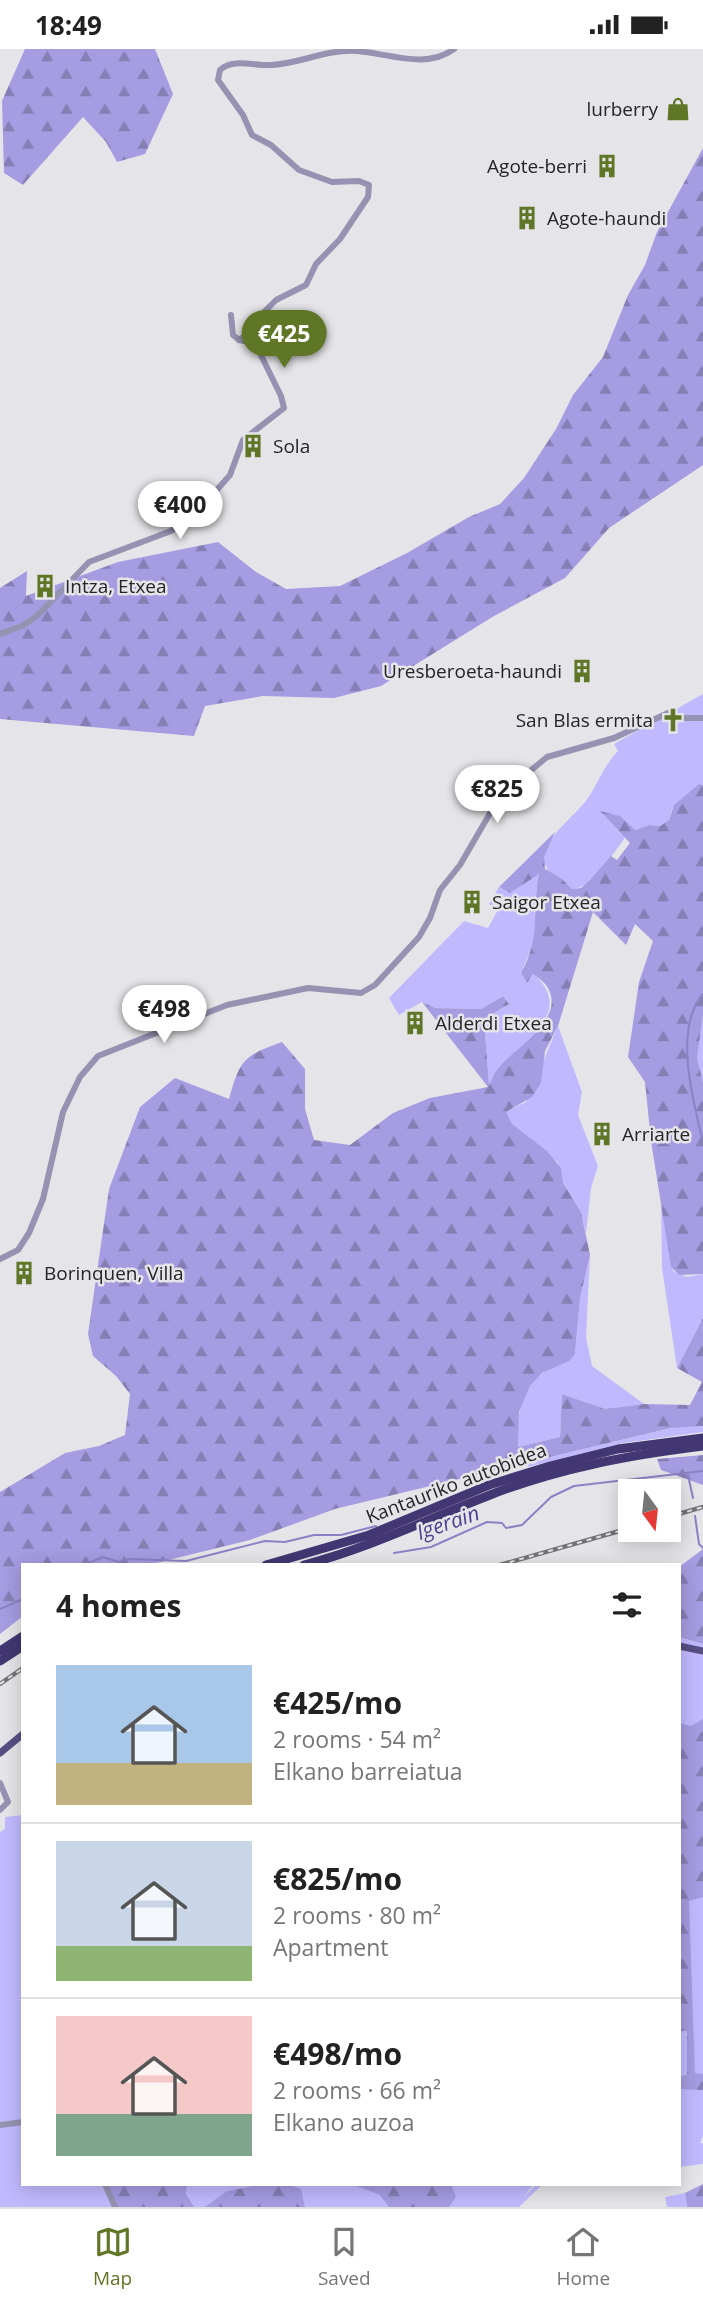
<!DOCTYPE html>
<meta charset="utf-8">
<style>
body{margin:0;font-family:"Open Sans",sans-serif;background:#f6f6f6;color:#222;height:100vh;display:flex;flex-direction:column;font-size:26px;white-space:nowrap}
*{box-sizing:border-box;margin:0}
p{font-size:23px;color:#767676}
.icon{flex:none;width:38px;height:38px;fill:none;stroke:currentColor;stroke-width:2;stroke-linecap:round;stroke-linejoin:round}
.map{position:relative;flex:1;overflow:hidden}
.drawer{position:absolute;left:21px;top:1514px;width:660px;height:623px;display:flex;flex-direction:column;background:#fff;border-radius:0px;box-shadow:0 4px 18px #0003}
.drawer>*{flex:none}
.needle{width:46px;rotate:165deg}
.controls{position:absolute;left:618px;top:1430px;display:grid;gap:14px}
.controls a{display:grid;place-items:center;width:63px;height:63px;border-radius:0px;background:#fff;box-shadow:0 4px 18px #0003;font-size:35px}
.price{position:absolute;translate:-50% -60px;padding:0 16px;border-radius:24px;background:#fff;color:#222;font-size:23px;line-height:46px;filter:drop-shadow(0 2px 4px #0008)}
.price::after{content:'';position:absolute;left:50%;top:42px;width:21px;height:16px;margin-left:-10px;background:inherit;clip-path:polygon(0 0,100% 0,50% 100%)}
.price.on{background:#607627;color:#fff}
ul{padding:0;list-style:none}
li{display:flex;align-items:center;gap:21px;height:175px;padding:0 35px}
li+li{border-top:2px solid #e0e0e0}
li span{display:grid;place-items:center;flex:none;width:196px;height:140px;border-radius:0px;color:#555}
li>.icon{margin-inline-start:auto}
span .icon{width:84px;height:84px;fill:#fffc;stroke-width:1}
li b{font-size:30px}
h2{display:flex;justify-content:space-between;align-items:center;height:84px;padding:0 35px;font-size:30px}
.status{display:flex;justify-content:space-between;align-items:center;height:49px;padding:0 35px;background:#fff;direction:ltr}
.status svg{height:19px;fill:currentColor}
.tabs{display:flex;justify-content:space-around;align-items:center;height:98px;border-top:2px solid #e0e0e0;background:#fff;font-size:19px;color:#767676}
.tabs a{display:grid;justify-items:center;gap:4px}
.tabs .on{color:#607627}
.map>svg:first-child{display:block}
.green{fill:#c1b9fe}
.forest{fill:url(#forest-firs)}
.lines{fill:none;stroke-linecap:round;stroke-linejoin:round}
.stream{stroke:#8b82c5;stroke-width:2}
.minor{stroke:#9693b2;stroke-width:6}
.major{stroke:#574f83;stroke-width:7}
.highway{stroke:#423772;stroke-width:9}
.rail-casing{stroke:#747476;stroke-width:4.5}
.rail{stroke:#e5e5e9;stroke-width:2;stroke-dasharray:5;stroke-linecap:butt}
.labels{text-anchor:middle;stroke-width:5;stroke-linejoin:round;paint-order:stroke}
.poi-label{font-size:19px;fill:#252527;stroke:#e5e5e9;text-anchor:start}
.street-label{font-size:19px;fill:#252527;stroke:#e5e5e9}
.water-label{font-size:21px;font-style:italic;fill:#4f3e8f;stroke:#e5e5e9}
</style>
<div class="status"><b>18:49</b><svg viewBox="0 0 49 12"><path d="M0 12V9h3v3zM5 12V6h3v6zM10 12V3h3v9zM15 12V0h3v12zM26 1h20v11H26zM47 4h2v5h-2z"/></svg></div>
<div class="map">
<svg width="703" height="2158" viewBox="0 0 703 2158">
<defs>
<pattern id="forest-firs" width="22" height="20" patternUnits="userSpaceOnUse" patternTransform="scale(1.75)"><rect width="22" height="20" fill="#a59ce1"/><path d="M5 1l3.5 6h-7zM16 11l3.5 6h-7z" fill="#867fb6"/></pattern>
</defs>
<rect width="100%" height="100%" fill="#e5e5e9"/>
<g class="green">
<path d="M703 645V736L699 735 672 760 669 771 660 777 649 776 635 781 601 763 625 789C612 805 594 839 572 840L558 827 549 824 543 811C549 782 572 771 588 749 599 733 604 716 618 702L614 695Z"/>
<path d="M539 824 535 851 536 888 521 924 527 934 533 924C583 970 506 997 489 1038L484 970 509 955 503 947 481 960 435 959 422 953 399 966 389 949 464 872 488 879 498 861 489 855 499 838 510 844Z"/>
<path d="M703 966V1033L697 1009Z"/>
<path d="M558 977 582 1043 578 1066 598 1117 591 1139 586 1185 581 1163 563 1134 558 1114 511 1075 505 1063 526 1053Z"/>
<path d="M661 1141 671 1218 674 1223 687 1228 703 1225V1269L677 1319 662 1219Z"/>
<path d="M590 1206 586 1288 592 1317 644 1355 605 1360 562 1345 560 1388 518 1398C516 1371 520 1338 546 1322 556 1316 565 1313 575 1305L580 1249Z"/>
<path d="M703 1377V1383L623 1394 528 1418 526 1414 676 1378Z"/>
<path d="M679 1588 703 1595V2087L700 2094H703V2115L679 2118Z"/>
<path d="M23 1766V2135H534L523 2148 537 2135H543L519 2158H0V1783L5 1780V1768Z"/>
<path d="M685 2144 687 2158H667L665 2148Z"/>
</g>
<g class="forest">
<path d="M25 0H155L173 45 145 105 117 113 106 93 83 68 23 136 4 124 2 52Z"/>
<path d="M703 99V416L609 479 565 529 494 567 381 637 334 649 263 647 205 657 194 687 0 670V539L27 522 26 547 118 513 218 493 256 523 286 540 340 537 407 504 469 468 500 455 524 429 556 380 573 346 603 308 628 246 645 216 657 183Z"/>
<path d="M699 735 703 736V966L697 1009 703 1033V1225L679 1226 671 1218 651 1092 645 1033 628 1008 639 933 653 892 635 875 626 896 593 863 558 977 545 1002 541 1034 532 1048 506 1063 512 1075 547 1102 561 1119 563 1134 581 1163 590 1206 580 1249 575 1305 569 1312 542 1324 530 1337 519 1363 518 1398 560 1388 562 1345 605 1360 644 1355 690 1356 702 1333 677 1319 703 1269V1377L671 1379 335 1460 250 1491 152 1515 23 1516V1567L0 1585V1443L65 1404 99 1397 125 1386 130 1345 116 1327 93 1307 88 1285 109 1140 140 1058 175 1029 229 1050C240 1011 243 1007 282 993L305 1020V1060L314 1091 350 1096 393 1064 430 1049 488 1038 422 953 435 959 481 960 503 947 509 955 484 970 489 1036C492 1032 493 1026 497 1021 511 1001 564 973 549 941 546 934 539 929 533 925L527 934 521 924C542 886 531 864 539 825L510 844 499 838 555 783 544 808 545 820 561 829 572 840 581 839 590 831 611 807 617 811 630 794 600 762 620 767 635 781 649 776 660 777 669 771 674 756Z"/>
<path d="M703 1406V1436L661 1421 657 1410Z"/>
<path d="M703 1500V1595L679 1588V1518Z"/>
<path d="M703 1670V1848L689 1852 695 2024 703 2025V2041L679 2040V2027L687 2026V1982H679V1674L691 1677Z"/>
<path d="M109 2135H187L186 2145 194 2158H116Z"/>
<path d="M264 2135H287L301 2140 305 2158H205L227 2142Z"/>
<path d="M351 2135H451L456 2148 449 2158H389L380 2146Z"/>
<path d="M703 2135V2158H687L685 2144Z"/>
</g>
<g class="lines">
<g class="stream">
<path d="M703 945C673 979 693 1052 703 1093"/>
<path d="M688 1426 693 1449"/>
<path d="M695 1467 699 1495 703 1499"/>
<path d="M394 1504 431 1498 487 1473 502 1474 506 1479 522 1476 551 1448 574 1437 703 1422"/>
<path d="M84 1516 103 1508 119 1513 130 1510 186 1512 265 1492 285 1493 314 1486H341L376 1477"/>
<path d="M0 1560 23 1550"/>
</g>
<g class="minor">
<path d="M231 266 233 286 239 291 255 294"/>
<path d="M239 291 260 276"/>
<path d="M255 294 265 262 276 251 306 236 316 215 340 190 368 148 369 136 359 132 332 133 299 121 271 96 252 86 243 66 218 31 220 21C233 9 254 17 271 16 299 15 327 0 356 2 389 4 425 21 454 0"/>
<path d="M0 585 22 577 37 567 89 513 171 482 200 460 230 426 243 391 284 359 281 347 255 294"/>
<path d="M0 1210 18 1201 29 1184 43 1150 63 1063 80 1028 98 1007 227 956 308 939 361 944 375 936 419 888 430 869 440 841 460 816 500 747 547 708 614 689 668 664 684 669H703"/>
<path d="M0 1734 8 1753 0 1761"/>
<path d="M0 2076 23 2073"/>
<path d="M105 2135 115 2158"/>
</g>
<g class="major">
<path d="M679 1597 703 1602"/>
<path d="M0 1704 23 1685"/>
</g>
<g class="highway">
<path d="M266 1516 369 1486 489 1436 550 1417 618 1400 703 1389"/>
<path d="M304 1516C369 1499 428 1470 490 1446 559 1419 630 1406 703 1397"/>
<path d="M0 1602 23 1587"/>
<path d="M0 1612 23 1597"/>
</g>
<g class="rail-casing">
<g id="rail">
<path d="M668 1468 703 1458"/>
<path d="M500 1516 630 1479"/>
<path d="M0 1635 23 1619"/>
</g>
</g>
<use href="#rail" class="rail"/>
</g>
<defs>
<g id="shop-bare" transform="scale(1.89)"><path d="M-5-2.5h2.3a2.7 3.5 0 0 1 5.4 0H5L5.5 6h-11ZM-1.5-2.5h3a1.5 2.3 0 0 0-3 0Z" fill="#607627" stroke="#e5e5e9" stroke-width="2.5" paint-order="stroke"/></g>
<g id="building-bare" transform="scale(1.89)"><path d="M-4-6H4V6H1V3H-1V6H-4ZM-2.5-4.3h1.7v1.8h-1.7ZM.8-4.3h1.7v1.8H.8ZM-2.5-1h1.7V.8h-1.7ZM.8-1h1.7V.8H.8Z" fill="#607627" stroke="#e5e5e9" stroke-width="2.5" paint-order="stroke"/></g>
<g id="church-bare" transform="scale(1.89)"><path d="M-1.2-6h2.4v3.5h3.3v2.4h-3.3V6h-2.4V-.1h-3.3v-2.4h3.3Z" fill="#607627" stroke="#e5e5e9" stroke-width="2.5" paint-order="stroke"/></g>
</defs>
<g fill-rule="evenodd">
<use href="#shop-bare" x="678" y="60"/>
<use href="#building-bare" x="607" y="117"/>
<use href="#building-bare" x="527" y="169"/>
<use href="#building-bare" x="253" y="397"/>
<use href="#building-bare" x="45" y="537"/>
<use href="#building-bare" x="582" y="622"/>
<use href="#church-bare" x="673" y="671"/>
<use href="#building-bare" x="472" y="853"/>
<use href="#building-bare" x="415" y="974"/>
<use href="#building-bare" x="602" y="1085"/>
<use href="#building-bare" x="24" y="1224"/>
</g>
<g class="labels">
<g class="poi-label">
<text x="658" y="67" text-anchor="end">lurberry</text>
<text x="587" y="124" text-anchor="end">Agote-berri</text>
<text x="547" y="176">Agote-haundi</text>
<text x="273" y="404">Sola</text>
<text x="65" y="544">Intza, Etxea</text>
<text x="562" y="629" text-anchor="end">Uresberoeta-haundi</text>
<text x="653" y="678" text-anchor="end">San Blas ermita</text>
<text x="492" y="860">Saigor Etxea</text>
<text x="435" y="981">Alderdi Etxea</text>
<text x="622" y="1092">Arriarte</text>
<text x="44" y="1231">Borinquen, Villa</text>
</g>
<g class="street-label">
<text transform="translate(456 1434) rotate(-21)" y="7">Kantauriko autobidea</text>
</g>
<g class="water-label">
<text transform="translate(448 1474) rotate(-19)" y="7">Igerain</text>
</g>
</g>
</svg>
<div class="controls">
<a><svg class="needle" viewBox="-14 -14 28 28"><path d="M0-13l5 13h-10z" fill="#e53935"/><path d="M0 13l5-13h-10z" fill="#767676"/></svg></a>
</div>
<b class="price on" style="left:284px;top:321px">€425</b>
<b class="price" style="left:180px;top:492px">€400</b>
<b class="price" style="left:497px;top:776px">€825</b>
<b class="price" style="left:164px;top:996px">€498</b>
<section class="drawer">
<h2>4 homes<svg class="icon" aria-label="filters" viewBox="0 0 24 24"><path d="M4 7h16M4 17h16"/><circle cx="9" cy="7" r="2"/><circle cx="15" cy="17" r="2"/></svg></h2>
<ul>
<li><span style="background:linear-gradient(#a9c7e8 70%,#c2b280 0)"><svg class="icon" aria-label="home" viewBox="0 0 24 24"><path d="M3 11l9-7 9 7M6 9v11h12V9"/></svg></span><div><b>€425/mo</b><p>2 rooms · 54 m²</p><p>Elkano barreiatua</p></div></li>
<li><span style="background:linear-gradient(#c9d6e8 75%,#8fb573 0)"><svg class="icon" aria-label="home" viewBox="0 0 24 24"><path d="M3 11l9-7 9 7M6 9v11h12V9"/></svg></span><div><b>€825/mo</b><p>2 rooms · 80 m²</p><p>Apartment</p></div></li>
<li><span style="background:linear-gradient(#f6c9c9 70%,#7fa58c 0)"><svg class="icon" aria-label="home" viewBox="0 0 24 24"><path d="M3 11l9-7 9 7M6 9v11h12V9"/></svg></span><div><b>€498/mo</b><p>2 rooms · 66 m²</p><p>Elkano auzoa</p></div></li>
</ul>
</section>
</div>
<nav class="tabs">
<a class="on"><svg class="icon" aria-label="map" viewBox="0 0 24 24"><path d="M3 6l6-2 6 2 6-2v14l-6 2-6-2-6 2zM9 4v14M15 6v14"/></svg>Map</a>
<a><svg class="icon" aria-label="saved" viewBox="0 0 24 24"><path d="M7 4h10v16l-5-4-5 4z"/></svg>Saved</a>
<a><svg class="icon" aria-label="home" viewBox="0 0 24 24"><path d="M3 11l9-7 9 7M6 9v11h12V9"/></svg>Home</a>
</nav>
